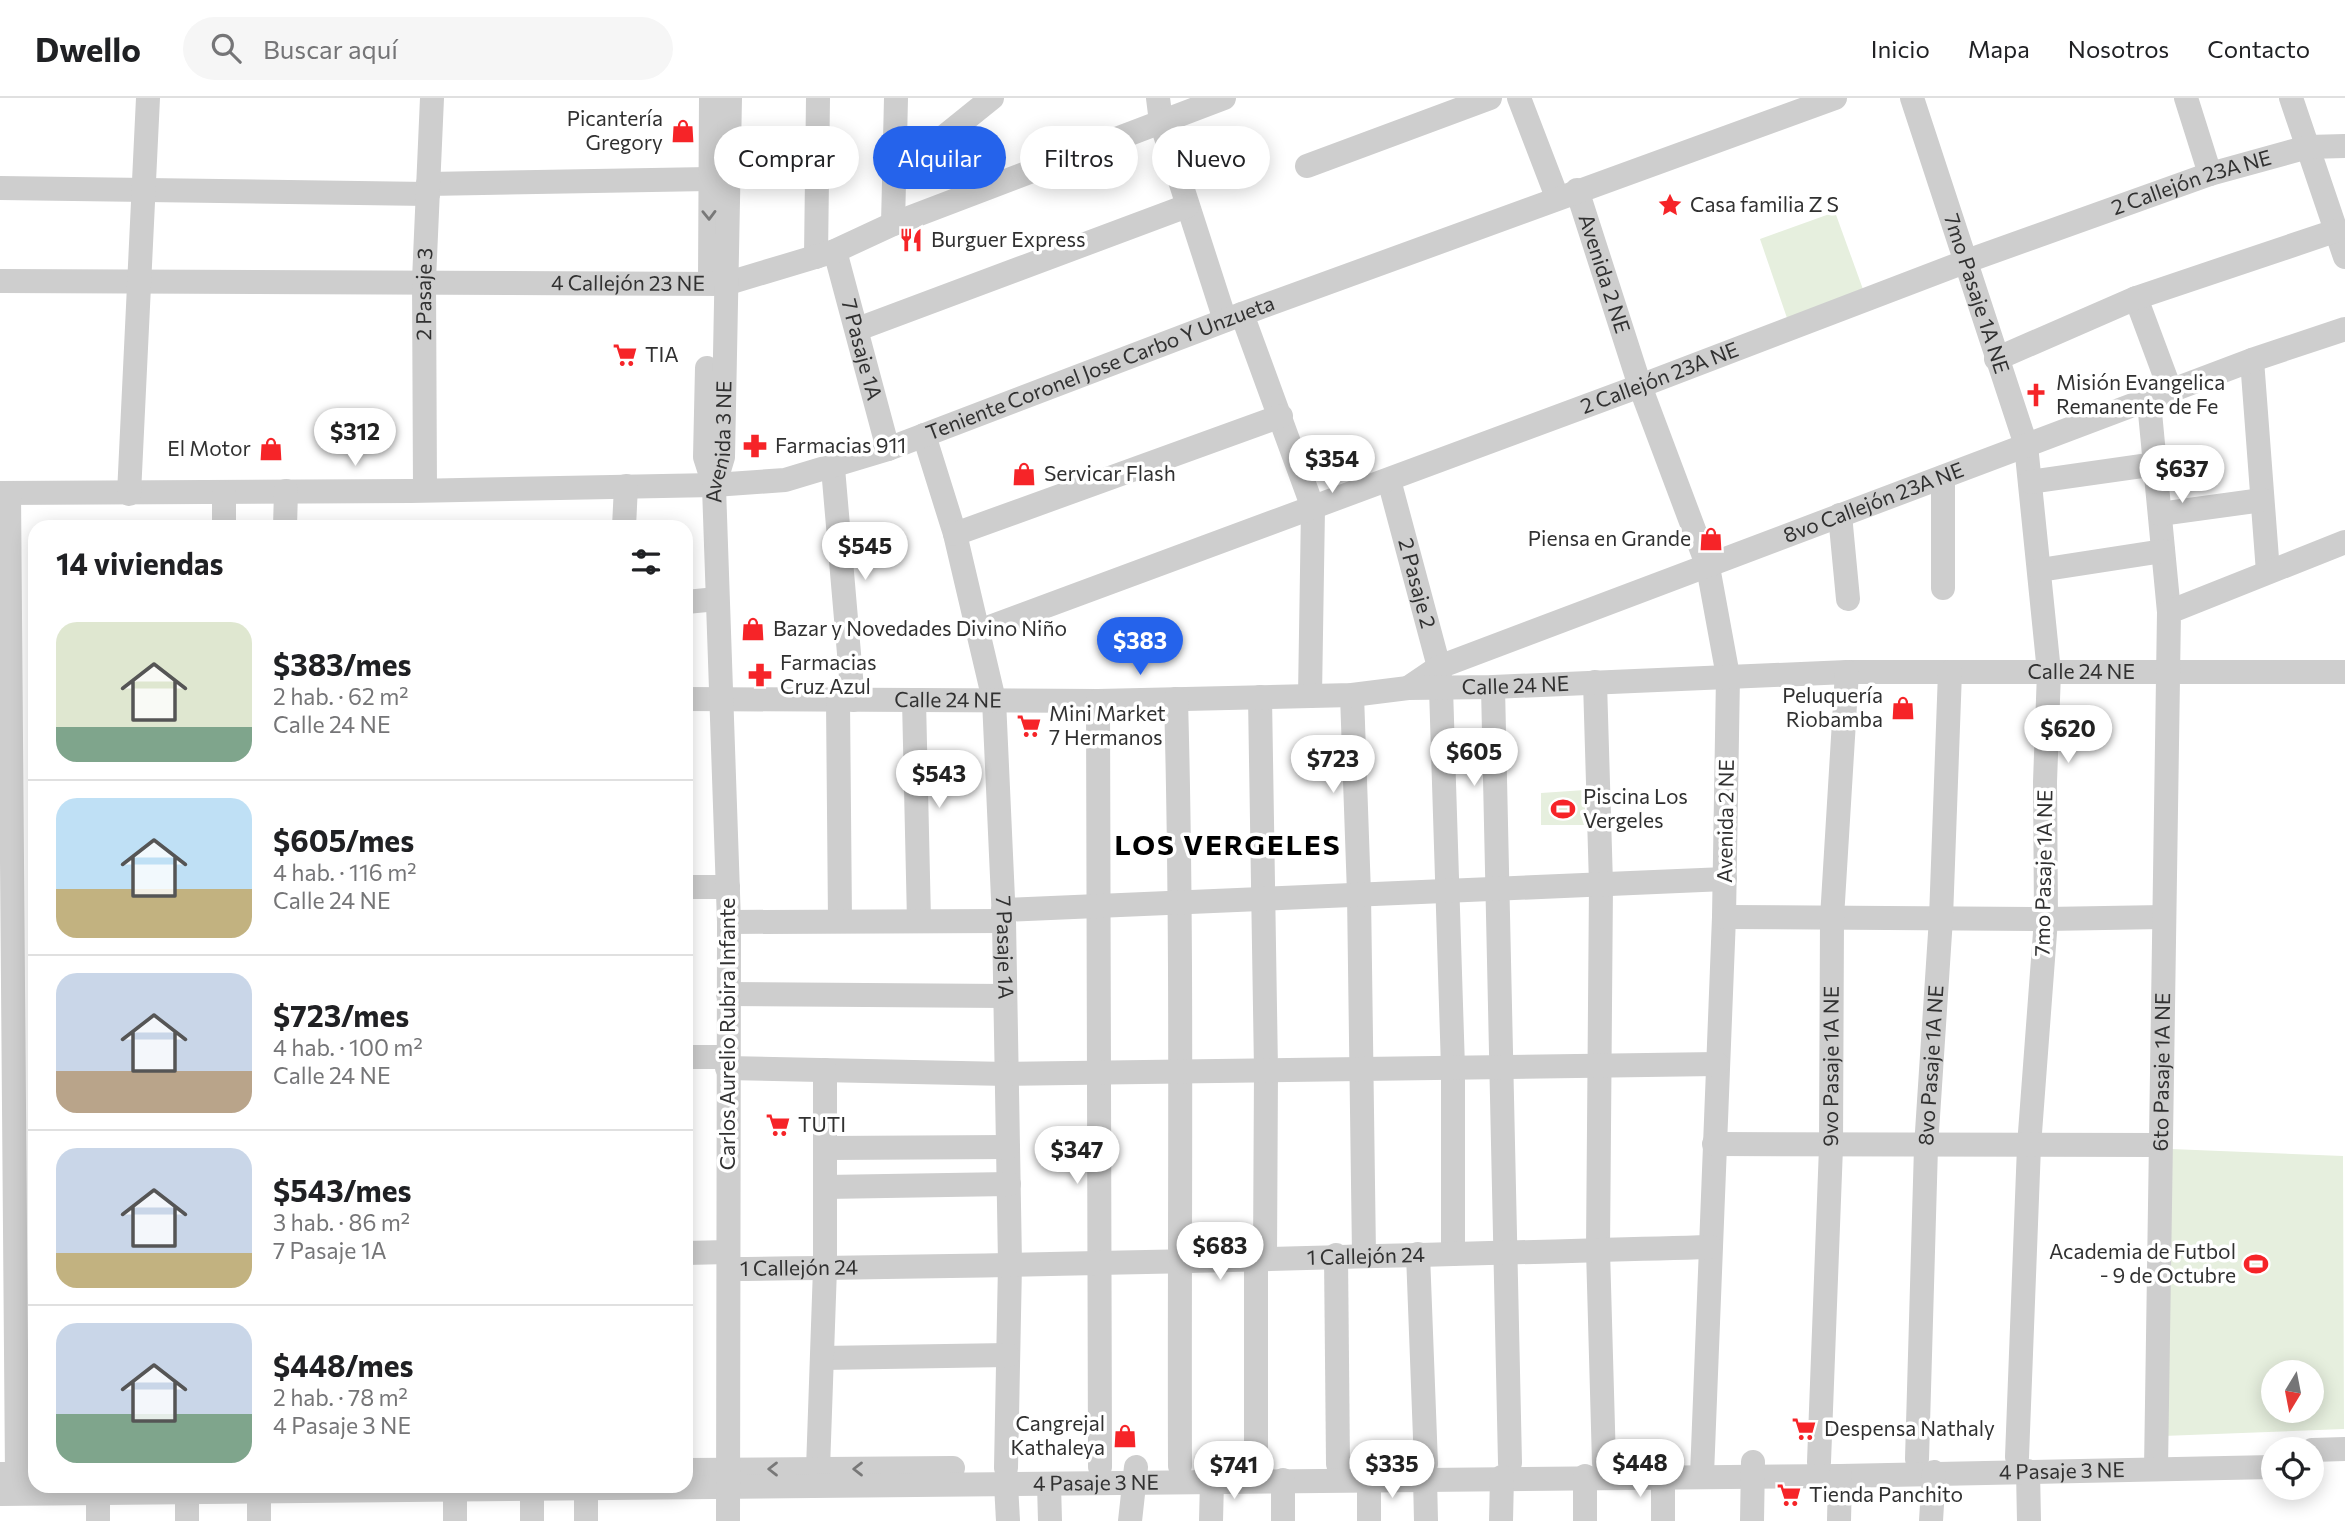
<!DOCTYPE html>
<html lang="es">
<meta charset="utf-8">
<style>
body{margin:0;font-family:Commissioner,sans-serif;background:#f6f6f6;color:#202124;height:100vh;display:flex;flex-direction:column;font-size:26px;white-space:nowrap}
*{box-sizing:border-box;margin:0}
p{font-size:23px;color:#757577}
.icon{flex:none;width:38px;height:38px;fill:none;stroke:currentColor;stroke-width:2;stroke-linecap:round;stroke-linejoin:round}
.map{position:relative;flex:1;overflow:hidden}
.panel{position:absolute;left:28px;top:422px;width:665px;height:973px;display:flex;flex-direction:column;background:#fff;border-radius:21px;box-shadow:0 4px 18px #0003}
.panel>*{flex:none}
.hud{position:absolute;left:714px;top:28px;width:665px;height:63px;display:flex;gap:14px}
.needle{width:46px;rotate:190deg}
.tools{position:absolute;left:2261px;top:1262px;display:grid;gap:14px}
.tools a{display:grid;place-items:center;width:63px;height:63px;border-radius:50%;background:#fff;box-shadow:0 4px 18px #0003;font-size:35px}
.price{position:absolute;translate:-50% -60px;padding:0 16px;border-radius:24px;background:#fff;color:#222;font-size:23px;line-height:46px;filter:drop-shadow(0 2px 4px #0008)}
.price::after{content:'';position:absolute;left:50%;top:42px;width:21px;height:16px;margin-left:-10px;background:inherit;clip-path:polygon(0 0,100% 0,50% 100%)}
.price.current{background:#2563eb;color:#fff}
ul{padding:0;list-style:none}
li{display:flex;align-items:center;gap:21px;height:175px;padding:0 28px}
li+li{border-top:2px solid #e0e0e0}
li span{display:grid;place-items:center;flex:none;width:196px;height:140px;border-radius:21px;color:#555}
li>.icon{margin-inline-start:auto}
span .icon{width:84px;height:84px;fill:#fffc;stroke-width:1}
li b{font-size:30px}
h2{display:flex;justify-content:space-between;align-items:center;height:84px;padding:0 28px;font-size:30px}
.pill{padding:0 24px;border-radius:32px;background:#fff;box-shadow:0 4px 18px #0003;font-size:24px;line-height:63px}
.pill.current{background:#2563eb;color:#fff}
header{display:flex;align-items:center;gap:42px;box-sizing:border-box;height:98px;padding:0 35px;background:#fff;border-bottom:2px solid #e0e0e0}
header strong{font-size:33px}
nav{display:flex;gap:38px;margin-inline-start:auto;font-size:24px}
.search{width:490px;height:63px;background:#f6f6f6;display:flex;align-items:center;gap:18px;box-sizing:border-box;padding:0 24px;border-radius:38px;color:#757577;font-size:26px}
.map>svg:first-child{display:block}
.green{fill:#e6efde;fill-rule:evenodd}
.lines{fill:none;stroke-linecap:round;stroke-linejoin:round}
.minor{stroke:#cecece;stroke-width:24}
.oneway{stroke:#787878}
.labels{text-anchor:middle;stroke-width:7;stroke-linejoin:round;paint-order:stroke}
.poi-label{font-size:21px;fill:#313131;stroke:#fff;text-anchor:start}
.street-label{font-size:21px;fill:#313131;stroke:#fff}
.district-label{font-size:28px;font-weight:bold;letter-spacing:2px;fill:#000;stroke:#fff}
</style>
<header>
<strong>Dwello</strong>
<div class="search"><svg class="icon" aria-label="search" viewBox="0 0 24 24"><circle cx="10" cy="10" r="6"/><path d="M15 15l6 6"/></svg>Buscar aquí</div>
<nav><a>Inicio</a><a>Mapa</a><a>Nosotros</a><a>Contacto</a></nav>
</header>
<div class="map">
<svg width="2345" height="1423" viewBox="0 0 2345 1423">
<rect width="100%" height="100%" fill="#fff"/>
<g class="green">
<path d="M1835 114 1864 194 1787 220 1760 141Z"/>
<path d="M1585 692V727H1541V695Z"/>
<path d="M2171 1051 2343 1058 2344 1331 2163 1338ZM2273 1274H2312V1312H2273Z"/>
</g>
<g class="lines">
<g class="minor">
<path d="M1158 0 1161 24 1225 222"/>
<path d="M1519 0 1557 99"/>
<path id="s1" d="M1912 0 2026 347 2049 574 2045 684 2046 821 2029 1048 2017 1359"/>
<path d="M2186 0 2210 76"/>
<path d="M2291 0 2345 159"/>
<path d="M1307 68 1490 0"/>
<path d="M894 79 992 0"/>
<path d="M428 86 709 81"/>
<path d="M0 90 428 96"/>
<path id="s2" d="M1577 92 1640 288 1708 469 1728 578 1724 819 1702 1377"/>
<path d="M893 126 896 0"/>
<path id="s3" d="M835 153 888 351"/>
<path d="M816 159 818 0"/>
<path d="M710 181 711 0"/>
<path id="s4" d="M0 183 725 186 835 153 893 126 1224 0"/>
<path d="M2136 200 2171 294"/>
<path d="M1242 216 1313 410 1310 598"/>
<path d="M858 231 1187 108"/>
<path d="M1996 261 2136 200 2335 133"/>
<path d="M2252 262 2268 474"/>
<path d="M707 270 705 359 714 387"/>
<path d="M2149 304 2169 514"/>
<path id="s5" d="M924 337 955 436 994 602 1004 823 1008 1049 1010 1166 1006 1370"/>
<path d="M833 370 853 602"/>
<path id="s6" d="M1389 382 1439 569 1441 590 1453 970V1156"/>
<path d="M2030 384 2156 366"/>
<path id="s7" d="M425 392 424 182 432 0"/>
<path id="s8" d="M0 395 411 393 714 387 785 382 888 351 1242 216 1835 0"/>
<path d="M9 395 17 1376"/>
<path d="M129 396 148 0"/>
<path d="M2160 416 2262 402"/>
<path d="M1840 417 1848 501"/>
<path d="M224 429V395"/>
<path d="M285 429 286 393"/>
<path d="M624 429 626 388"/>
<path d="M955 436 1281 318"/>
<path d="M2040 472 2163 453"/>
<path d="M1943 490V379"/>
<path d="M686 504 717 501"/>
<path id="s9" d="M979 533 1640 288 1967 163 2210 76 2308 49 2345 48"/>
<path d="M1595 584 1601 786 1598 1152 1604 1365"/>
<path d="M1493 589 1510 1365"/>
<path id="s10" d="M1408 590 1439 569 2252 262 2345 231"/>
<path d="M1352 597 1359 796 1364 1157"/>
<path d="M1260 599 1266 972 1265 1159"/>
<path id="s11" d="M686 601 1098 603 1352 597 1408 590 1493 589 1847 574H2345"/>
<path d="M1176 601C1183 857 1179 1113 1180 1368"/>
<path d="M914 602 919 823"/>
<path d="M838 603 840 823"/>
<path d="M1098 603 1100 1369"/>
<path d="M686 789H728"/>
<path d="M1003 812 1725 781"/>
<path d="M1724 819 2046 821 2163 819"/>
<path d="M729 824 1004 823"/>
<path d="M728 896 1005 898"/>
<path d="M686 959H727"/>
<path d="M727 970 1007 976 1717 966"/>
<path d="M1714 1046 2160 1047"/>
<path d="M825 1050 1008 1049"/>
<path d="M825 1089 1009 1086"/>
<path d="M686 1155 728 1154"/>
<path d="M1418 1156 1426 1366"/>
<path d="M1336 1157 1338 1366"/>
<path id="s12" d="M729 1171C1056 1168 1383 1158 1710 1149"/>
<path d="M822 1260 1008 1257"/>
<path d="M2312 1352 2345 1351"/>
<path id="s13" d="M1917 1361 1926 1049 1941 820 1950 574"/>
<path id="s14" d="M1819 1364 1831 1049 1832 820 1847 574"/>
<path d="M1256 1366V1159"/>
<path d="M818 1371 825 1170V972"/>
<path id="s15" d="M2156 1371 2169 514 2345 444"/>
<path d="M686 1372 953 1370"/>
<path d="M2028 1373 2029 1423"/>
<path d="M0 1376H35"/>
<path d="M1663 1378V1423"/>
<path d="M1425 1380 1426 1423"/>
<path d="M1369 1381V1423"/>
<path d="M1006 1386 1008 1423"/>
<path d="M1049 1386 1050 1423"/>
<path d="M586 1391V1423"/>
<path d="M187 1394V1423"/>
<path d="M259 1394V1423"/>
<path id="s16" d="M0 1396 1840 1378 2273 1369"/>
<path d="M98 1423V1395"/>
<path d="M455 1423V1393"/>
<path d="M532 1423V1391"/>
<path id="s17" d="M728 1423 729 824 714 389 723 359 730 0"/>
<path d="M1130 1423 1136 1369"/>
<path d="M1211 1423 1212 1383"/>
<path d="M1283 1423V1382"/>
<path d="M1501 1423 1502 1379"/>
<path d="M1585 1423V1378"/>
<path d="M1752 1423 1753 1364"/>
<path d="M1839 1423 1840 1378"/>
<path d="M1931 1423 1934 1374"/>
</g>
</g>
<defs><path id="oneway-chevron" d="M-2-3.5L2.5 0L-2 3.5" fill="none" stroke-width="1.6" stroke-linecap="round" stroke-linejoin="round" transform="scale(1.75)"/></defs>
<g class="oneway">
<use href="#oneway-chevron" transform="translate(709 117) rotate(89)"/>
<use href="#oneway-chevron" transform="translate(773 1371) rotate(180)"/>
<use href="#oneway-chevron" transform="translate(858 1371) rotate(180)"/>
</g>
<defs>
<g id="shop-bare" transform="scale(1.89)"><path d="M-5-2.5h2.3a2.7 3.5 0 0 1 5.4 0H5L5.5 6h-11ZM-1.5-2.5h3a1.5 2.3 0 0 0-3 0Z" fill="#f62428" stroke="#fff" stroke-width="2.5" paint-order="stroke"/></g>
<g id="sight-bare" transform="scale(1.89)"><path d="M0-6L1.8-2.2L6-1.7L2.9 1.2L3.7 5.4L0 3.3L-3.7 5.4L-2.9 1.2L-6-1.7L-1.8-2.2Z" fill="#f62428" stroke="#fff" stroke-width="2.5" paint-order="stroke"/></g>
<g id="restaurant-bare" transform="scale(1.89)"><path d="M-5-6h1v4h1v-4h1v4h1v-4h1v5L-1.5 .5V6h-2V.5L-5-1ZM5-6V6H3V1.5H1.5Q1.5-4 5-6Z" fill="#f62428" stroke="#fff" stroke-width="2.5" paint-order="stroke"/></g>
<g id="supermarket-bare" transform="scale(1.89)"><path d="M-6-5.5h2.5l.6 2H6L4.5 2H-2.5L-4.4-4H-6ZM-1.5 3.2a1.3 1.3 0 1 0 .1 0ZM3 3.2a1.3 1.3 0 1 0 .1 0Z" fill="#f62428" stroke="#fff" stroke-width="2.5" paint-order="stroke"/></g>
<g id="church-bare" transform="scale(1.89)"><path d="M-1.2-6h2.4v3.5h3.3v2.4h-3.3V6h-2.4V-.1h-3.3v-2.4h3.3Z" fill="#f62428" stroke="#fff" stroke-width="2.5" paint-order="stroke"/></g>
<g id="pharmacy-bare" transform="scale(1.89)"><path d="M-2-6h4v4h4v4h-4v4h-4v-4h-4v-4h4Z" fill="#f62428" stroke="#fff" stroke-width="2.5" paint-order="stroke"/></g>
<g id="stadium-bare" transform="scale(1.89)"><path d="M0-5a6.5 5 0 1 0 0 10a6.5 5 0 1 0 0-10ZM-3.5-1.8h7v3.6h-7Z" fill="#f62428" stroke="#fff" stroke-width="2.5" paint-order="stroke"/></g>
</defs>
<g fill-rule="evenodd">
<use href="#shop-bare" x="683" y="33"/>
<use href="#sight-bare" x="1670" y="107"/>
<use href="#restaurant-bare" x="911" y="142"/>
<use href="#supermarket-bare" x="625" y="257"/>
<use href="#church-bare" x="2036" y="297"/>
<use href="#pharmacy-bare" x="755" y="348"/>
<use href="#shop-bare" x="271" y="351"/>
<use href="#shop-bare" x="1024" y="376"/>
<use href="#shop-bare" x="1711" y="441"/>
<use href="#shop-bare" x="753" y="531"/>
<use href="#pharmacy-bare" x="760" y="577"/>
<use href="#shop-bare" x="1903" y="610"/>
<use href="#supermarket-bare" x="1029" y="628"/>
<use href="#stadium-bare" x="1563" y="711"/>
<use href="#supermarket-bare" x="778" y="1027"/>
<use href="#stadium-bare" x="2256" y="1166"/>
<use href="#supermarket-bare" x="1804" y="1331"/>
<use href="#shop-bare" x="1125" y="1338"/>
<use href="#supermarket-bare" x="1789" y="1397"/>
</g>
<g class="labels">
<g class="poi-label">
<text x="663" y="28" text-anchor="end">Picantería<tspan x="663" dy="24">Gregory</tspan></text>
<text x="1690" y="114">Casa familia Z S</text>
<text x="931" y="149">Burguer Express</text>
<text x="645" y="264">TIA</text>
<text x="2056" y="292">Misión Evangelica<tspan x="2056" dy="24">Remanente de Fe</tspan></text>
<text x="775" y="355">Farmacias 911</text>
<text x="251" y="358" text-anchor="end">El Motor</text>
<text x="1044" y="383">Servicar Flash</text>
<text x="1691" y="448" text-anchor="end">Piensa en Grande</text>
<text x="773" y="538">Bazar y Novedades Divino Niño</text>
<text x="780" y="572">Farmacias<tspan x="780" dy="24">Cruz Azul</tspan></text>
<text x="1883" y="605" text-anchor="end">Peluquería<tspan x="1883" dy="24">Riobamba</tspan></text>
<text x="1049" y="623">Mini Market<tspan x="1049" dy="24">7 Hermanos</tspan></text>
<text x="1583" y="706">Piscina Los<tspan x="1583" dy="24">Vergeles</tspan></text>
<text x="798" y="1034">TUTI</text>
<text x="2236" y="1161" text-anchor="end">Academia de Futbol<tspan x="2236" dy="24">- 9 de Octubre</tspan></text>
<text x="1105" y="1333" text-anchor="end">Cangrejal<tspan x="1105" dy="24">Kathaleya</tspan></text>
<text x="1824" y="1338">Despensa Nathaly</text>
<text x="1809" y="1404">Tienda Panchito</text>
</g>
<g class="street-label">
<text dy="7" stroke="none"><textPath href="#s9" startOffset="1293">2 Callejón 23A NE</textPath></text>
<text dy="7" stroke="none"><textPath href="#s2" startOffset="88">Avenida 2 NE</textPath></text>
<text dy="7" stroke="none"><textPath href="#s4" startOffset="628">4 Callejón 23 NE</textPath></text>
<text dy="7" stroke="none"><textPath href="#s7" startOffset="196">2 Pasaje 3</textPath></text>
<text dy="7" stroke="none"><textPath href="#s1" startOffset="206">7mo Pasaje 1A NE</textPath></text>
<text dy="7" stroke="none"><textPath href="#s3" startOffset="102">7 Pasaje 1A</textPath></text>
<text dy="7" stroke="none"><textPath href="#s8" startOffset="1120">Teniente Coronel Jose Carbo Y Unzueta</textPath></text>
<text dy="7" stroke="none"><textPath href="#s9" startOffset="726">2 Callejón 23A NE</textPath></text>
<text dy="7" stroke="none"><textPath href="#s17" startOffset="1080">Avenida 3 NE</textPath></text>
<text dy="7" stroke="none"><textPath href="#s10" startOffset="502">8vo Callejón 23A NE</textPath></text>
<text dy="7" stroke="none"><textPath href="#s6" startOffset="107">2 Pasaje 2</textPath></text>
<text dy="7" stroke="none"><textPath href="#s11" startOffset="1396">Calle 24 NE</textPath></text>
<text dy="7" stroke="none"><textPath href="#s11" startOffset="830">Calle 24 NE</textPath></text>
<text dy="7" stroke="none"><textPath href="#s11" startOffset="262">Calle 24 NE</textPath></text>
<text transform="translate(1726 723) rotate(-89)" y="7">Avenida 2 NE</text>
<text transform="translate(2044 775) rotate(-89)" y="7">7mo Pasaje 1A NE</text>
<text dy="7" stroke="none"><textPath href="#s5" startOffset="522">7 Pasaje 1A</textPath></text>
<text transform="translate(728 936) rotate(-90)" y="7">Carlos Aurelio Rubira Infante</text>
<text dy="7" stroke="none"><textPath href="#s13" startOffset="394">8vo Pasaje 1A NE</textPath></text>
<text dy="7" stroke="none"><textPath href="#s14" startOffset="396">9vo Pasaje 1A NE</textPath></text>
<text dy="7" stroke="none"><textPath href="#s15" startOffset="397">6to Pasaje 1A NE</textPath></text>
<text dy="7" stroke="none"><textPath href="#s12" startOffset="637">1 Callejón 24</textPath></text>
<text dy="7" stroke="none"><textPath href="#s12" startOffset="70">1 Callejón 24</textPath></text>
<text dy="7" stroke="none"><textPath href="#s16" startOffset="2062">4 Pasaje 3 NE</textPath></text>
<text dy="7" stroke="none"><textPath href="#s16" startOffset="1096">4 Pasaje 3 NE</textPath></text>
</g>
<g class="district-label">
<text x="1228" y="757">LOS VERGELES</text>
</g>
</g>
</svg>
<div class="tools">
<a><svg class="needle" viewBox="-14 -14 28 28"><path d="M0-13l5 13h-10z" fill="#e53935"/><path d="M0 13l5-13h-10z" fill="#757577"/></svg></a>
<a><svg class="icon" aria-label="locate" viewBox="0 0 24 24"><circle cx="12" cy="12" r="6"/><path d="M12 2v4M12 18v4M2 12h4M18 12h4"/></svg></a>
</div>
<b class="price" style="left:355px;top:370px">$312</b>
<b class="price" style="left:1332px;top:397px">$354</b>
<b class="price" style="left:2182px;top:407px">$637</b>
<b class="price" style="left:865px;top:484px">$545</b>
<b class="price current" style="left:1140px;top:579px">$383</b>
<b class="price" style="left:2068px;top:667px">$620</b>
<b class="price" style="left:1474px;top:690px">$605</b>
<b class="price" style="left:1333px;top:697px">$723</b>
<b class="price" style="left:939px;top:712px">$543</b>
<b class="price" style="left:1077px;top:1088px">$347</b>
<b class="price" style="left:1220px;top:1184px">$683</b>
<b class="price" style="left:1640px;top:1401px">$448</b>
<b class="price" style="left:1392px;top:1402px">$335</b>
<b class="price" style="left:1234px;top:1403px">$741</b>
<div class="hud">
<a class="pill">Comprar</a>
<a class="pill current">Alquilar</a>
<a class="pill">Filtros</a>
<a class="pill">Nuevo</a>
</div>
<section class="panel">
<h2>14 viviendas<svg class="icon" aria-label="filters" viewBox="0 0 24 24"><path d="M4 7h16M4 17h16"/><circle cx="9" cy="7" r="2"/><circle cx="15" cy="17" r="2"/></svg></h2>
<ul>
<li><span style="background:linear-gradient(#dfe7d0 75%,#7fa58c 0)"><svg class="icon" aria-label="home" viewBox="0 0 24 24"><path d="M3 11l9-7 9 7M6 9v11h12V9"/></svg></span><div><b>$383/mes</b><p>2 hab. · 62 m²</p><p>Calle 24 NE</p></div></li>
<li><span style="background:linear-gradient(#bfe0f5 65%,#c2b280 0)"><svg class="icon" aria-label="home" viewBox="0 0 24 24"><path d="M3 11l9-7 9 7M6 9v11h12V9"/></svg></span><div><b>$605/mes</b><p>4 hab. · 116 m²</p><p>Calle 24 NE</p></div></li>
<li><span style="background:linear-gradient(#c9d6e8 70%,#b9a48a 0)"><svg class="icon" aria-label="home" viewBox="0 0 24 24"><path d="M3 11l9-7 9 7M6 9v11h12V9"/></svg></span><div><b>$723/mes</b><p>4 hab. · 100 m²</p><p>Calle 24 NE</p></div></li>
<li><span style="background:linear-gradient(#c9d6e8 75%,#c2b280 0)"><svg class="icon" aria-label="home" viewBox="0 0 24 24"><path d="M3 11l9-7 9 7M6 9v11h12V9"/></svg></span><div><b>$543/mes</b><p>3 hab. · 86 m²</p><p>7 Pasaje 1A</p></div></li>
<li><span style="background:linear-gradient(#c9d6e8 65%,#7fa58c 0)"><svg class="icon" aria-label="home" viewBox="0 0 24 24"><path d="M3 11l9-7 9 7M6 9v11h12V9"/></svg></span><div><b>$448/mes</b><p>2 hab. · 78 m²</p><p>4 Pasaje 3 NE</p></div></li>
</ul>
</section>
</div>
